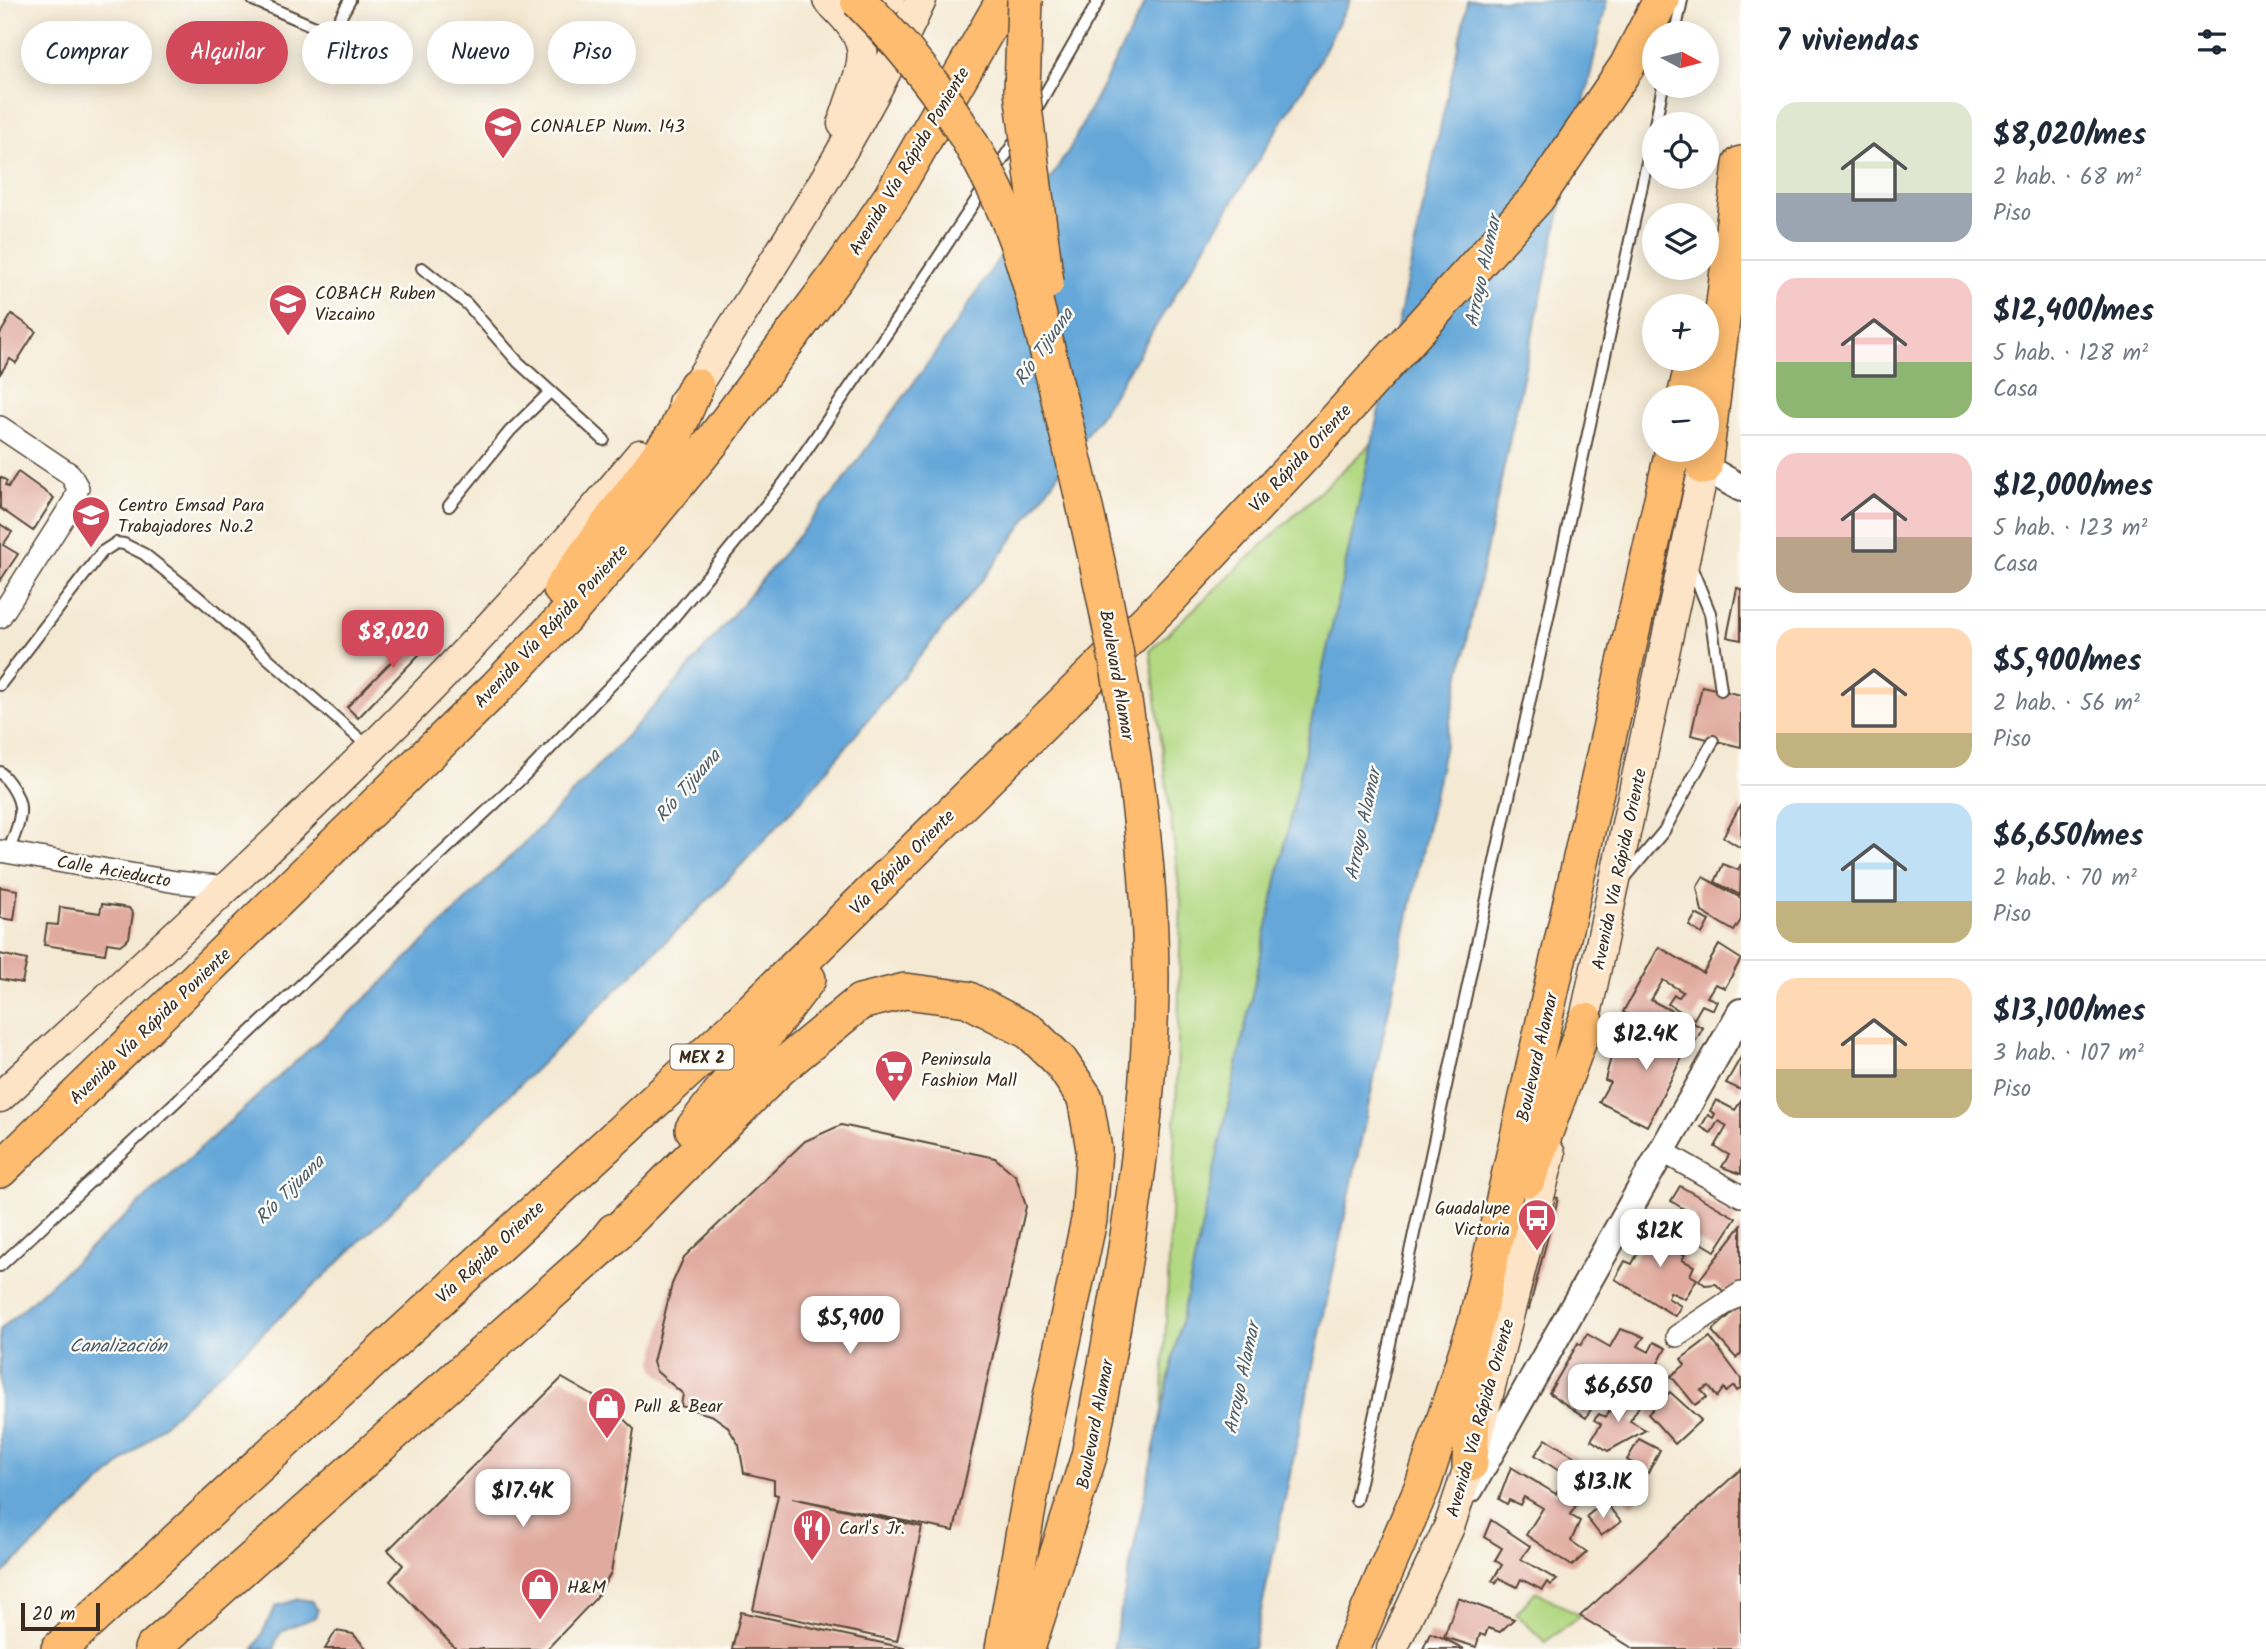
<!DOCTYPE html>
<html lang="es">
<meta charset="utf-8">
<style>
body{margin:0;font-family:Kalam,sans-serif;background:#f2f2f3;color:#1f2937;height:100vh;display:flex;flex-direction:column;font-size:26px;white-space:nowrap}
*{box-sizing:border-box;margin:0}
p{font-size:23px;color:#747a83}
.icon{flex:none;width:38px;height:38px;fill:none;stroke:currentColor;stroke-width:2;stroke-linecap:round;stroke-linejoin:round}
.map{position:relative;flex:1;overflow:hidden}
.panel{display:flex;flex-direction:column;background:#fff;width:525px}
.panel>*{flex:none}
.top-card{position:absolute;left:21px;top:21px;width:665px;height:63px;display:flex;gap:14px}
.needle{width:46px;rotate:97deg}
.controls{position:absolute;left:1642px;top:21px;display:grid;gap:14px}
.controls a{display:grid;place-items:center;width:77px;height:77px;border-radius:50%;background:#fff;box-shadow:0 4px 18px #0003;font-size:35px}
.scale{position:absolute;left:21px;bottom:18px;width:79px;box-sizing:border-box;padding-left:7px;border:4px solid #3b2a1e;border-top:0;font-size:19px;line-height:24px;white-space:nowrap;color:#3b2a1e;-webkit-text-stroke:5px #fdfcf7;paint-order:stroke}
.price{position:absolute;translate:-50% -60px;padding:0 16px;border-radius:14px;background:#fff;color:#222;font-size:23px;line-height:46px;filter:drop-shadow(0 2px 4px #0008)}
.price::after{content:'';position:absolute;left:50%;top:42px;width:21px;height:16px;margin-left:-10px;background:inherit;clip-path:polygon(0 0,100% 0,50% 100%)}
.price.current{background:#d1495b;color:#fff}
ul{padding:0;list-style:none}
li{display:flex;align-items:center;gap:21px;height:175px;padding:0 35px}
li+li{border-top:2px solid #e0e1e3}
li span{display:grid;place-items:center;flex:none;width:196px;height:140px;border-radius:21px;color:#555}
li>.icon{margin-inline-start:auto}
span .icon{width:84px;height:84px;fill:#fffc;stroke-width:1}
li b{font-size:30px}
h2{display:flex;justify-content:space-between;align-items:center;height:84px;padding:0 35px;font-size:30px}
.tag{padding:0 24px;border-radius:32px;background:#fff;box-shadow:0 4px 18px #0003;font-size:24px;line-height:63px}
.tag.current{background:#d1495b;color:#fff}
main{display:flex;flex:1;min-height:0}
.map>svg:first-child{display:block}
.green{fill:#b3d983;stroke:#778250;stroke-width:2}
.water{fill:#65a7d9;stroke:#50687c;stroke-width:2}
.building{fill:#e1aa9f}
.lines{fill:none;stroke-linecap:round;stroke-linejoin:round}
.service-casing{stroke:#574739;stroke-width:14}
.minor-casing{stroke:#574739;stroke-width:24}
.tertiary-casing{stroke:#574739;stroke-width:30}
.secondary-casing{stroke:#574739;stroke-width:33}
.trunk-casing{stroke:#574739;stroke-width:38}
.service{stroke:#fff;stroke-width:10}
.minor{stroke:#fff;stroke-width:21}
.tertiary{stroke:#fff;stroke-width:26}
.secondary{stroke:#fee4c6;stroke-width:30}
.trunk{stroke:#fdbc70;stroke-width:35}
.trunk-bridge-casing{stroke:#574739;stroke-width:38;stroke-linecap:butt}
.trunk-bridge{stroke:#fdbc70;stroke-width:35}
.labels{text-anchor:middle;stroke-width:5;stroke-linejoin:round;paint-order:stroke}
.shield{fill:#fdfcf7;stroke:#75695f;stroke-width:2}
.shield-label{font-size:16px;font-weight:bold;fill:#3b2a1e}
.poi-label{font-size:18px;fill:#3b2a1e;stroke:#fdfcf7;text-anchor:start}
.street-label{font-size:18px;fill:#3b2a1e;stroke:#fdfcf7}
.water-label{font-size:19px;font-style:italic;fill:#4c5c69;stroke:#fdfcf7}
</style>
<main>
<div class="map">
<svg width="1741" height="1649" viewBox="0 0 1741 1649">
<rect width="100%" height="100%" fill="#fdfcf7"/>
<filter id="ink" filterUnits="userSpaceOnUse"><feTurbulence type="fractalNoise" baseFrequency=".0143" numOctaves="2"/><feDisplacementMap in="SourceGraphic" scale="14" xChannelSelector="R" yChannelSelector="G"/><feConvolveMatrix kernelMatrix="1 2 1 2 8 2 1 2 1" color-interpolation-filters="sRGB"/></filter>
<filter id="wash" filterUnits="userSpaceOnUse"><feTurbulence type="fractalNoise" baseFrequency=".00686" numOctaves="4" result="noise"/><feDisplacementMap in="SourceGraphic" scale="28" xChannelSelector="R" yChannelSelector="G"/><feGaussianBlur stdDeviation="1.57" result="paint"/><feColorMatrix in="noise" values="0 0 0 0 0 0 0 0 0 0 0 0 0 0 0 0 0 1.4 0 .05"/><feComposite in="paint" operator="in"/></filter>
<g filter="url(#wash)">
<rect width="100%" height="100%" fill="#f4e9d3"/>
<g class="green">
<path d="M1372 443 1162 1410 1177 1084 1181 902 1150 650Z"/>
<path d="M1536 1591 1580 1616 1545 1642 1516 1614Z"/>
</g>
<g class="water">
<path d="M1147 0H1350L1316 67 1105 408 992 568 814 786 720 888 332 1269 0 1576V1330L379 986 543 824 678 681 841 484 956 324 1069 150Z"/>
<path d="M1468 0H1607L1525 368 1253 1649H1113L1162 1410Z"/>
<path d="M299 1599 311 1601 318 1610 315 1617C300 1626 274 1625 275 1649H254L276 1606Z"/>
</g>
<g id="blocks">
<g class="building">
<path d="M12 314 36 331 16 363 10 359 0 374V334Z"/>
<path d="M18 472 54 498 33 531 0 508V477L7 481 5 485 8 487Z"/>
<path d="M0 524 12 532 3 545 18 554 0 581Z"/>
<path d="M1737 588 1741 589V640L1727 637Z"/>
<path d="M430 622 440 633 358 718 347 707Z"/>
<path d="M1702 686 1741 695V747L1691 735Z"/>
<path d="M1741 804V848L1723 837Z"/>
<path d="M1723 864 1738 870 1741 864 1740 895 1715 882Z"/>
<path d="M1703 877 1741 898V920L1734 931 1702 912 1697 887Z"/>
<path d="M0 887 18 890 14 920 0 918Z"/>
<path d="M102 904 129 908 133 914 129 938 120 945 107 943 105 954 44 945 47 924 58 925 60 907 100 913Z"/>
<path d="M1696 914 1709 921 1702 934 1689 926Z"/>
<path d="M1719 945 1741 959 1725 988 1715 984 1707 997 1717 1001 1713 1010 1702 1005 1694 1019 1668 1004 1674 995 1679 997 1683 992 1663 980 1651 1000 1679 1015 1666 1037 1623 1012 1659 947 1703 973Z"/>
<path d="M0 954 27 960 22 983 0 979Z"/>
<path d="M1682 1017 1703 1028 1689 1052 1686 1050 1647 1126 1599 1102 1610 1082 1605 1080 1616 1038 1646 1054 1657 1035 1669 1041Z"/>
<path d="M1741 1057V1090L1726 1083Z"/>
<path d="M1716 1100 1735 1110 1741 1101V1174L1722 1167 1729 1155 1715 1147 1727 1126 1718 1121 1711 1133 1701 1127 1708 1115 1713 1118 1715 1114 1710 1111Z"/>
<path d="M841 1125 995 1158 1016 1176 1026 1206 954 1531 792 1498 922 1527 897 1641 753 1610 778 1495 774 1494V1480L744 1473 739 1445 727 1426 713 1416 681 1406 683 1394 656 1371 653 1362 672 1284 684 1257 805 1141Z"/>
<path d="M1680 1186 1736 1218 1715 1251 1685 1233 1695 1216 1671 1201Z"/>
<path d="M1545 1195 1558 1198 1529 1309 1516 1305Z"/>
<path d="M1655 1221 1687 1236 1678 1252 1685 1255 1682 1260 1694 1266 1690 1275 1697 1279 1685 1299 1670 1292 1668 1298 1681 1306 1675 1316 1615 1279 1625 1261 1632 1264Z"/>
<path d="M1741 1226V1283L1724 1292 1716 1284 1705 1285 1699 1280Z"/>
<path d="M1741 1305V1354L1736 1358 1712 1331Z"/>
<path d="M1620 1329 1644 1337 1638 1346 1649 1352 1654 1342 1666 1348 1648 1383 1621 1368 1618 1372 1624 1376 1616 1389 1621 1391 1615 1401 1595 1389 1589 1398 1595 1402 1586 1418 1549 1393 1578 1343 1581 1345 1587 1334 1610 1347Z"/>
<path d="M1710 1337 1741 1379V1388L1737 1391 1734 1386 1726 1392 1724 1388 1717 1397 1709 1386 1701 1390 1707 1397 1695 1405 1671 1376 1685 1365 1681 1359Z"/>
<path d="M562 1378 609 1405 634 1429 611 1573 596 1598 547 1649H456L390 1581 403 1565 388 1550Z"/>
<path d="M1670 1392 1701 1420 1675 1444 1648 1414Z"/>
<path d="M1625 1393 1643 1400 1630 1421 1646 1430 1608 1451 1591 1440 1601 1424 1594 1420 1599 1414 1605 1417 1610 1410 1614 1412Z"/>
<path d="M1546 1439 1580 1460 1568 1477 1535 1455Z"/>
<path d="M1639 1439 1660 1450 1648 1473 1627 1460Z"/>
<path d="M1511 1467 1556 1494 1565 1479 1585 1491 1570 1515 1580 1521 1571 1541 1587 1552 1572 1566 1526 1535 1543 1508 1524 1497 1520 1505 1509 1500 1507 1504 1499 1499Z"/>
<path d="M1593 1468 1614 1481 1605 1495 1585 1481Z"/>
<path d="M1741 1469V1649H1634L1580 1616Z"/>
<path d="M1627 1474 1645 1491 1632 1505 1615 1491Z"/>
<path d="M1599 1506 1603 1512 1609 1507 1621 1522 1601 1536 1586 1517Z"/>
<path d="M1491 1520 1530 1546 1521 1559 1557 1580 1551 1585 1547 1582 1542 1590 1521 1579 1517 1587 1499 1578 1496 1583 1492 1581 1502 1565 1495 1560 1502 1548 1484 1537Z"/>
<path d="M1458 1598 1495 1612 1514 1619 1500 1632 1488 1628 1485 1636 1480 1634 1476 1647 1444 1637Z"/>
<path d="M741 1612 905 1648V1649H732Z"/>
<path d="M336 1631 353 1634 367 1649H325Z"/>
<path d="M1430 1633 1441 1637 1464 1649H1423Z"/>
</g>
</g>
</g>
<g filter="url(#ink)">
<use href="#blocks" fill-opacity="0" stroke="#574739" stroke-width="2"/>
<g class="lines">
<g class="service-casing">
<g id="service">
<path d="M253 0 331 34 350 0"/>
<path d="M1675 33 1682 0"/>
<path d="M1034 113 1099 0"/>
<path d="M1655 124 1663 86"/>
<path d="M422 268 467 304 518 362 604 440"/>
<path d="M449 506 510 431 550 392"/>
<path d="M1690 564 1710 613 1721 690"/>
<path d="M0 685 102 552 116 543 124 544 144 554 197 596 369 747"/>
<path d="M0 772C29 803 22 816 8 852"/>
<path d="M1624 879 1664 831 1713 741"/>
<path d="M0 1266 519 781 660 634 784 483 920 285 1019 135"/>
<path d="M1356 1500 1654 130"/>
</g>
</g>
<g class="minor-casing">
<g id="minor">
<path d="M0 427 70 474 78 488 74 501 0 617"/>
<path d="M0 851 176 882 228 887"/>
<path d="M1662 1151 1741 1196"/>
<path d="M1677 1336 1741 1293"/>
</g>
</g>
<g class="tertiary-casing">
<g id="tertiary">
<path d="M1704 467 1741 488"/>
<path d="M1470 1489 1741 1012"/>
</g>
</g>
<g class="secondary-casing">
<g id="secondary">
<path d="M828 0C881 49 862 61 843 124"/>
<path d="M845 5 878 7 889 0"/>
<path d="M683 403 696 386C775 260 859 135 921 0"/>
<path d="M1580 1042 1709 444"/>
<path d="M0 1097C222 893 449 689 640 455"/>
<path d="M1392 1649 1449 1527 1470 1464 1550 1154"/>
</g>
</g>
<g class="trunk-casing">
<g id="trunk">
<path d="M1685 397 1694 359"/>
<path d="M1704 467 1741 164"/>
<path d="M561 589 676 432 696 386"/>
<path d="M693 1129 808 979"/>
<path d="M0 1170 497 687 575 606 642 527 711 443 840 271 891 197 1004 0"/>
<path d="M1528 1179 1586 1021"/>
<path d="M600 1249 780 1068 860 1002 905 991 967 999 1030 1032 1060 1061 1085 1098 1094 1149 1089 1220 1033 1480 1003 1649"/>
<path d="M1470 1464 1474 1373"/>
<path d="M59 1649 733 1029 1163 605 1319 439 1537 198 1627 66 1661 0"/>
<path d="M152 1649 600 1249 614 1231"/>
<path d="M1027 1649 1089 1456"/>
<path d="M1352 1649 1423 1485 1476 1323 1673 450"/>
</g>
</g>
<use href="#service" class="service"/>
<use href="#minor" class="minor"/>
<use href="#tertiary" class="tertiary"/>
<use href="#secondary" class="secondary"/>
<use href="#trunk" class="trunk"/>
<g class="trunk-bridge-casing">
<g id="trunk-bridge">
<path d="M858 0C917 59 960 116 996 191 1029 260 1044 338 1062 411 1106 590 1150 793 1151 977 1151 1138 1118 1298 1089 1456"/>
<path d="M1025 0 1022 91 1046 282"/>
</g>
</g>
<use href="#trunk-bridge" class="trunk-bridge"/>
</g>
</g>
<defs>
<g id="school-pin" transform="scale(2.0125)"><path d="M0 17L-7.5 6A9.5 9.5 0 1 1 7.5 6Z" fill="#d1495b" stroke="#fdfcf7"/><path d="M0-5L7-2L0 1L-7-2ZM-4 1L0 2.5L4 1V4Q0 6-4 4Z" fill="#fff"/></g>
<g id="university-pin" transform="scale(2.0125)"><path d="M0 17L-7.5 6A9.5 9.5 0 1 1 7.5 6Z" fill="#d1495b" stroke="#fdfcf7"/><path d="M0-5L7-2L0 1L-7-2ZM-4 1L0 2.5L4 1V4Q0 6-4 4Z" fill="#fff"/></g>
<g id="supermarket-pin" transform="scale(2.0125)"><path d="M0 17L-7.5 6A9.5 9.5 0 1 1 7.5 6Z" fill="#d1495b" stroke="#fdfcf7"/><path d="M-6-5.5h2.5l.6 2H6L4.5 2H-2.5L-4.4-4H-6ZM-1.5 3.2a1.3 1.3 0 1 0 .1 0ZM3 3.2a1.3 1.3 0 1 0 .1 0Z" fill="#fff"/></g>
<g id="bus-pin" transform="scale(2.0125)"><path d="M0 17L-7.5 6A9.5 9.5 0 1 1 7.5 6Z" fill="#d1495b" stroke="#fdfcf7"/><path d="M-5-6H5V4H4V6H2V4H-2V6H-4V4H-5ZM-3.5-4V0h7V-4ZM-3.5 1.2v1.5H-2V1.2ZM2 1.2v1.5H3.5V1.2Z" fill="#fff"/></g>
<g id="shop-pin" transform="scale(2.0125)"><path d="M0 17L-7.5 6A9.5 9.5 0 1 1 7.5 6Z" fill="#d1495b" stroke="#fdfcf7"/><path d="M-5-2.5h2.3a2.7 3.5 0 0 1 5.4 0H5L5.5 6h-11ZM-1.5-2.5h3a1.5 2.3 0 0 0-3 0Z" fill="#fff"/></g>
<g id="restaurant-pin" transform="scale(2.0125)"><path d="M0 17L-7.5 6A9.5 9.5 0 1 1 7.5 6Z" fill="#d1495b" stroke="#fdfcf7"/><path d="M-5-6h1v4h1v-4h1v4h1v-4h1v5L-1.5 .5V6h-2V.5L-5-1ZM5-6V6H3V1.5H1.5Q1.5-4 5-6Z" fill="#fff"/></g>
</defs>
<g fill-rule="evenodd">
<use href="#school-pin" x="503" y="126"/>
<use href="#school-pin" x="288" y="303"/>
<use href="#university-pin" x="91" y="515"/>
<use href="#supermarket-pin" x="894" y="1069"/>
<use href="#bus-pin" x="1537" y="1218"/>
<use href="#shop-pin" x="607" y="1406"/>
<use href="#restaurant-pin" x="812" y="1528"/>
<use href="#shop-pin" x="540" y="1587"/>
</g>
<g class="labels">
<rect class="shield" x="670.5" y="1044.5" width="63" height="25" rx="5"/>
<g class="shield-label">
<text x="702" y="1063">MEX 2</text>
</g>
<g class="poi-label">
<text x="530" y="132">CONALEP Num. 143</text>
<text x="315" y="299">COBACH Ruben<tspan x="315" dy="21">Vizcaino</tspan></text>
<text x="118" y="511">Centro Emsad Para<tspan x="118" dy="21">Trabajadores No.2</tspan></text>
<text x="921" y="1065">Peninsula<tspan x="921" dy="21">Fashion Mall</tspan></text>
<text x="1510" y="1214" text-anchor="end">Guadalupe<tspan x="1510" dy="21">Victoria</tspan></text>
<text x="634" y="1412">Pull &amp; Bear</text>
<text x="839" y="1534">Carl's Jr.</text>
<text x="567" y="1593">H&amp;M</text>
</g>
<g class="street-label">
<text transform="translate(909 161) rotate(-59)" y="6">Avenida Vía Rápida Poniente</text>
<text transform="translate(1300 458) rotate(-47)" y="6">Vía Rápida Oriente</text>
<text transform="translate(551 626) rotate(-47)" y="6">Avenida Vía Rápida Poniente</text>
<text transform="translate(1117 675) rotate(80)" y="6">Boulevard Alamar</text>
<text transform="translate(902 862) rotate(-45)" y="6">Vía Rápida Oriente</text>
<text transform="translate(1619 869) rotate(-78)" y="6">Avenida Vía Rápida Oriente</text>
<text transform="translate(114 871) rotate(10)" y="6">Calle Acieducto</text>
<text transform="translate(150 1026) rotate(-44)" y="6">Avenida Vía Rápida Poniente</text>
<text transform="translate(1537 1057) rotate(-77)" y="6">Boulevard Alamar</text>
<text transform="translate(490 1252) rotate(-43)" y="6">Vía Rápida Oriente</text>
<text transform="translate(1480 1418) rotate(-74)" y="6">Avenida Vía Rápida Oriente</text>
<text transform="translate(1095 1424) rotate(-79)" y="6">Boulevard Alamar</text>
</g>
<g class="water-label">
<text transform="translate(1482 271) rotate(-78)" y="7">Arroyo Alamar</text>
<text transform="translate(1043 346) rotate(-55)" y="7">Río Tijuana</text>
<text transform="translate(687 785) rotate(-49)" y="7">Río Tijuana</text>
<text transform="translate(1362 824) rotate(-78)" y="7">Arroyo Alamar</text>
<text transform="translate(289 1189) rotate(-45)" y="7">Río Tijuana</text>
<text x="118" y="1352">Canalización</text>
<text transform="translate(1241 1378) rotate(-78)" y="7">Arroyo Alamar</text>
</g>
</g>
</svg>
<div class="controls">
<a><svg class="needle" viewBox="-14 -14 28 28"><path d="M0-13l5 13h-10z" fill="#e53935"/><path d="M0 13l5-13h-10z" fill="#747a83"/></svg></a>
<a><svg class="icon" aria-label="locate" viewBox="0 0 24 24"><circle cx="12" cy="12" r="6"/><path d="M12 2v4M12 18v4M2 12h4M18 12h4"/></svg></a>
<a><svg class="icon" aria-label="layers" viewBox="0 0 24 24"><path d="M12 4l9 5-9 5-9-5zM3 14l9 5 9-5"/></svg></a>
<a>+</a>
<a>−</a>
</div>
<div class="scale">20 m</div>
<b class="price current" style="left:393px;top:670px">$8,020</b>
<b class="price" style="left:1646px;top:1072px">$12.4K</b>
<b class="price" style="left:1660px;top:1269px">$12K</b>
<b class="price" style="left:850px;top:1356px">$5,900</b>
<b class="price" style="left:1618px;top:1424px">$6,650</b>
<b class="price" style="left:1603px;top:1520px">$13.1K</b>
<b class="price" style="left:523px;top:1529px">$17.4K</b>
<div class="top-card">
<a class="tag">Comprar</a>
<a class="tag current">Alquilar</a>
<a class="tag">Filtros</a>
<a class="tag">Nuevo</a>
<a class="tag">Piso</a>
</div>
</div>
<section class="panel">
<h2>7 viviendas<svg class="icon" aria-label="filters" viewBox="0 0 24 24"><path d="M4 7h16M4 17h16"/><circle cx="9" cy="7" r="2"/><circle cx="15" cy="17" r="2"/></svg></h2>
<ul>
<li><span style="background:linear-gradient(#dfe7d0 65%,#9aa5b1 0)"><svg class="icon" aria-label="home" viewBox="0 0 24 24"><path d="M3 11l9-7 9 7M6 9v11h12V9"/></svg></span><div><b>$8,020/mes</b><p>2 hab. · 68 m²</p><p>Piso</p></div></li>
<li><span style="background:linear-gradient(#f6c9c9 60%,#8fb573 0)"><svg class="icon" aria-label="home" viewBox="0 0 24 24"><path d="M3 11l9-7 9 7M6 9v11h12V9"/></svg></span><div><b>$12,400/mes</b><p>5 hab. · 128 m²</p><p>Casa</p></div></li>
<li><span style="background:linear-gradient(#f6c9c9 60%,#b9a48a 0)"><svg class="icon" aria-label="home" viewBox="0 0 24 24"><path d="M3 11l9-7 9 7M6 9v11h12V9"/></svg></span><div><b>$12,000/mes</b><p>5 hab. · 123 m²</p><p>Casa</p></div></li>
<li><span style="background:linear-gradient(#ffd9b3 75%,#c2b280 0)"><svg class="icon" aria-label="home" viewBox="0 0 24 24"><path d="M3 11l9-7 9 7M6 9v11h12V9"/></svg></span><div><b>$5,900/mes</b><p>2 hab. · 56 m²</p><p>Piso</p></div></li>
<li><span style="background:linear-gradient(#bfe0f5 70%,#c2b280 0)"><svg class="icon" aria-label="home" viewBox="0 0 24 24"><path d="M3 11l9-7 9 7M6 9v11h12V9"/></svg></span><div><b>$6,650/mes</b><p>2 hab. · 70 m²</p><p>Piso</p></div></li>
<li><span style="background:linear-gradient(#ffd9b3 65%,#c2b280 0)"><svg class="icon" aria-label="home" viewBox="0 0 24 24"><path d="M3 11l9-7 9 7M6 9v11h12V9"/></svg></span><div><b>$13,100/mes</b><p>3 hab. · 107 m²</p><p>Piso</p></div></li>
</ul>
</section>
</main>
